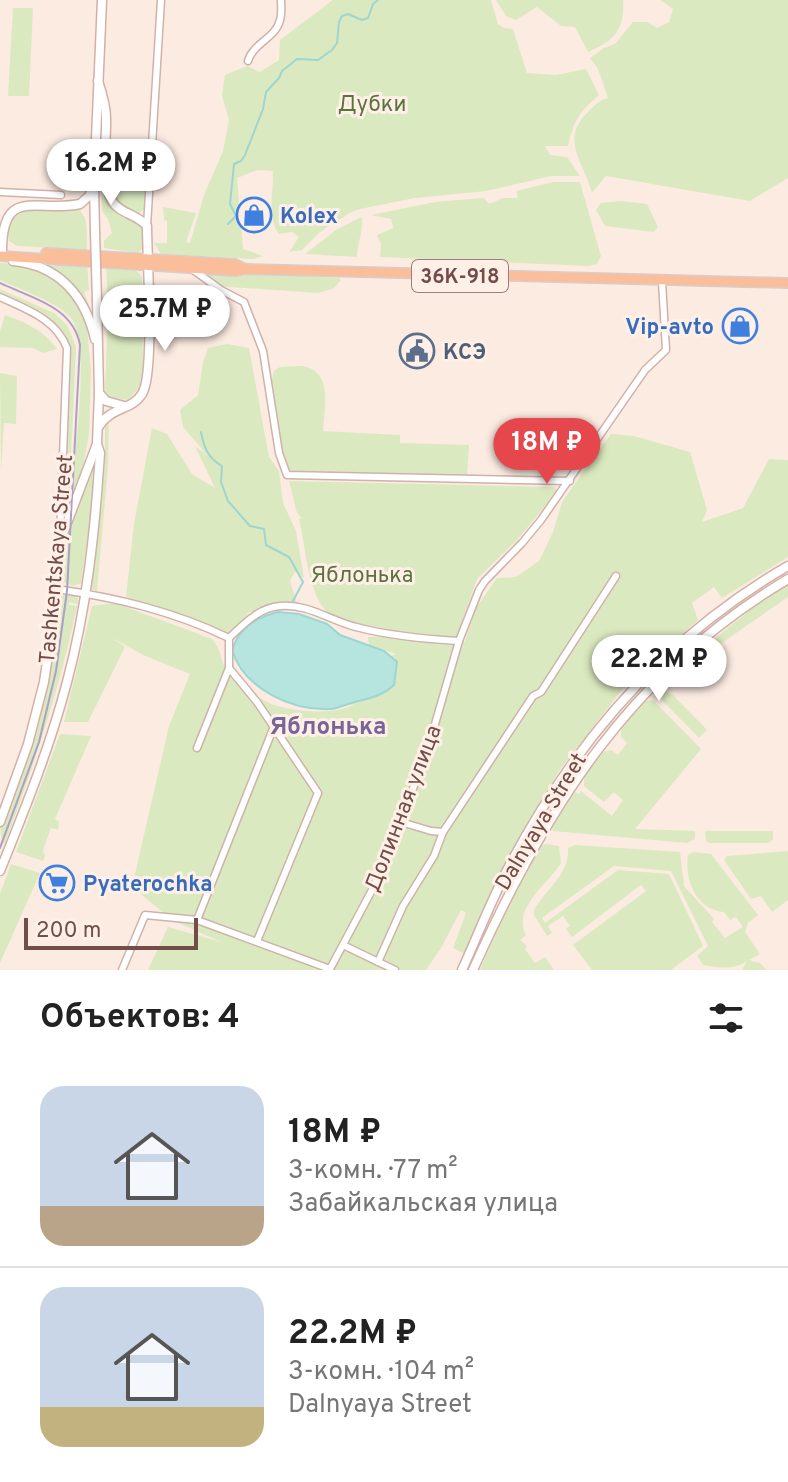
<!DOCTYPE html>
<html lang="ru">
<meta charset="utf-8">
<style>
body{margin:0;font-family:Overpass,sans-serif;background:#f6f6f6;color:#222;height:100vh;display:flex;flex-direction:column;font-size:30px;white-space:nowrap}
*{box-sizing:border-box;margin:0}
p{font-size:26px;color:#767676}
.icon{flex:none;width:44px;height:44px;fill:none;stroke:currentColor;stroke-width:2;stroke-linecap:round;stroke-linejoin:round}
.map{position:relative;height:970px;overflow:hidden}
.panel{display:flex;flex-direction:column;background:#fff;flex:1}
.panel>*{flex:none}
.scale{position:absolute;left:24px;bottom:20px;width:174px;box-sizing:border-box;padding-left:8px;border:4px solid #734d48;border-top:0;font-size:22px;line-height:28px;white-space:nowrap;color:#734d48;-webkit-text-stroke:6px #fff0e7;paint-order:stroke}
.price{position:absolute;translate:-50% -68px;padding:0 18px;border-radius:28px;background:#fff;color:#222;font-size:26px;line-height:52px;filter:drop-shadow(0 2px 4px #0008)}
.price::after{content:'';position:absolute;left:50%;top:48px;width:24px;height:18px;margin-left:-12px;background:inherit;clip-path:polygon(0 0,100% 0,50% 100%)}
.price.on{background:#e5474c;color:#fff}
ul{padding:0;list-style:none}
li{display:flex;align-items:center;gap:24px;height:200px;padding:0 40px}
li+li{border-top:2px solid #e0e0e0}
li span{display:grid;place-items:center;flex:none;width:224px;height:160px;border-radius:24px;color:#555}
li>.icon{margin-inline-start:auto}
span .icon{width:96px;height:96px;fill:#fffc;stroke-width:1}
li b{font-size:34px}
h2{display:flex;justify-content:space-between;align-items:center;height:96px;padding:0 40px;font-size:34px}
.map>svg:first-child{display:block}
.green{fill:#dbe9c0}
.water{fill:#b6e5e0;stroke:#9dd6d1;stroke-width:2}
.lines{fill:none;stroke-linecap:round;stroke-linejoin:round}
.stream{stroke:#9dd6d1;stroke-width:2}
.street-casing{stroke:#cfb2ab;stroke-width:9}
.secondary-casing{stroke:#d2b0a8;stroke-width:11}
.primary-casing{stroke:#d8cdcc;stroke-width:12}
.street{stroke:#fff;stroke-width:6}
.secondary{stroke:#fff;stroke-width:8}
.primary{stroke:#fabe9a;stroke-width:9}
.tram{stroke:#aba1c4;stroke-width:2}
.secondary-bridge-casing{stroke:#d2b0a8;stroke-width:11;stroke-linecap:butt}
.secondary-bridge{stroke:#fff;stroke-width:8}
.labels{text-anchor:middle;stroke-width:6;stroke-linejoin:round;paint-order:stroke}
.shield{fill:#fff0e7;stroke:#9d7e78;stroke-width:2}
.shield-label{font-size:20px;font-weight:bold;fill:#734d48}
.park-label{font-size:22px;fill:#5b733e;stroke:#fff0e7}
.shop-label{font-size:22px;font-weight:bold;fill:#366cbe;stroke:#fff0e7;text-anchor:start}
.service-label{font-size:22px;font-weight:bold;fill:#4e5e75;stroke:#fff0e7;text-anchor:start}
.street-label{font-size:22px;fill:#734d48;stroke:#fff0e7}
.neighbourhood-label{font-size:24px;font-weight:bold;fill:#786496;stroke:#fff0e7}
</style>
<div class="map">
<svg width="788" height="970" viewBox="0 0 788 970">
<rect width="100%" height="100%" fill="#fcebe1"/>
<g class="green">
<path d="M333 0H491L498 24 504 28 513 29 527 73 556 75 586 69 599 95C578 114 575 118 568 146H545L550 155 567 157 580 176H551L486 191 415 198 360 209 351 212 320 232 302 250 289 252 299 237 292 232 279 234C266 216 274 192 273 171L257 170 237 178 243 249 263 256 254 259 161 254 154 243H167V221L164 220 163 207 196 213 186 242 190 243 204 195 223 151 229 120 222 96 225 75 247 66 260 72 279 60 280 40Z"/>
<path d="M496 0H623C625 30 614 41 588 52L575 27 561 26 537 7 516 20 506 16Z"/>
<path d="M660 0H788V178L750 201 606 176 592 193C584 162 559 140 588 112 594 106 599 100 608 98L598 69 590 58 604 48 615 44 633 22H647L657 28 669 22 673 9Z"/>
<path d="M13 8H33L29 96H8Z"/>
<path d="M106 175 145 177 144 209 139 213C118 207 110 195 106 175Z"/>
<path d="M101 181 111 208 118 214 141 223 144 227 143 248 138 253 104 248V241L112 233 108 219 102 211Z"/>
<path d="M553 182H580L601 256 597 264 588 266 380 257 381 245 377 235 393 228 391 219 371 215 435 202 484 198 489 204 503 198H518L516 191Z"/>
<path d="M621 201 647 204 658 227 654 232 605 226 596 210 601 203Z"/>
<path d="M37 208 78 209C90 218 86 235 87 250L17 246 9 241C5 219 18 212 37 208Z"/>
<path d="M361 217C365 226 357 244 357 257L305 254 336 230Z"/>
<path d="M22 257 87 263 89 290 84 292 91 311 73 286Z"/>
<path d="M0 263 37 266 71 288 86 317 91 370 89 434 83 467 70 502C73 465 92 344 71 318 58 302 19 289 0 280Z"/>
<path d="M106 264C121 265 133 264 142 277L143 373 141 386 128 400 108 397 105 392 108 308Z"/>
<path d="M195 270 339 278 341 280 334 288 319 293 216 286Z"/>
<path d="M0 289 54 313 67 325 76 347 69 502 66 504 71 348C56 314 32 309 0 295Z"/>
<path d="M5 315C27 323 43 330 57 349L43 353 33 348 0 347V331Z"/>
<path d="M227 344 249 348 269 457 279 471 283 503 296 531 304 578 295 572 290 581 297 603 290 610 249 612 236 630 227 635 126 597 134 524 152 428 167 434 192 474 215 488 195 446 208 456 183 427 180 410 198 395 203 362 208 348Z"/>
<path d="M280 367C288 367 299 365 307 367 333 375 324 411 323 431L400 435V443L469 445 467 476 286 473 270 387 274 371Z"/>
<path d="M0 373 17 376 16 424 4 423 1 472Z"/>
<path d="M109 416 108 466 97 591 93 590 90 585 105 463V423Z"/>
<path d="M611 434 634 436 690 452 707 510 702 522 743 508 769 459 788 460V557L722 598 714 587 692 603 698 620 624 687 559 771 510 853 465 954 453 948 466 913 461 910 441 948 426 970H148L168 927 221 942 174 921 132 887 169 726 190 674 143 655 113 638 125 647 88 722H64L92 606 115 603 212 639C222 649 220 662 228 673 236 684 257 697 269 703 287 711 339 717 355 703 365 695 364 679 365 667L396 654 369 645 368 637H388L392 630C373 625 347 624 330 614 308 600 305 542 299 519L302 518 297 513 289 481 555 487 557 492 517 540 477 579 456 638 444 644 465 642 476 608 497 578 516 577 539 561 553 532 562 502Z"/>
<path d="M95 453 90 523 81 583 73 586 61 581 63 543Z"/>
<path d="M788 584V597L713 649 717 658 713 656 709 648 712 641 767 596Z"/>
<path d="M60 594H74L78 598V604L69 602V605L77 606C60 688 34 765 5 843L2 844 0 823 22 767 53 638 56 636 61 606 57 600Z"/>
<path d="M664 690 674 696 707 730 699 738 658 696Z"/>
<path d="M653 700 701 749 635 829 695 831V839L687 843 553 831 552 827 575 792 579 794 581 791 612 816 623 800 614 792 604 802 584 786V777L603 752 611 750 618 755 627 743 621 737V729L645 701Z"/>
<path d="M60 734 91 736 55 819 59 822 58 830 51 828 43 850 45 856 43 861 16 852Z"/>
<path d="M705 831H773V839L769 843H709L706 841Z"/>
<path d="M546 844 559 846 561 863C548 884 512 908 526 935L520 940 527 946 525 949 535 963 545 957 554 970H480L502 919 539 847Z"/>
<path d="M575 845 680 852 684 886 714 919 712 922 725 938 743 927 736 917 730 920 724 912C696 910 684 879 688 855L694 852 711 854 758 915 748 923 745 932 760 954 749 960 760 963 767 970H742L747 961C734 970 719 968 703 965L697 956 708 946 671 871 614 866 542 918 545 923 618 870 669 874 703 946 671 970H592L573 945 646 891 641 885 572 937 566 929 570 926 563 916 548 926 552 933 547 936 534 915V910C546 889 570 873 568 848Z"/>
<path d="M788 851V900L772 912 761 896 751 899 724 860 727 856Z"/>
<path d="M11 864 40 873 0 963V894Z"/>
</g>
<path class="water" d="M278 612 299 614 327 624 340 635 384 651 397 662 394 685C382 696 370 698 355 702 347 704 339 708 331 709 292 711 244 689 232 650 240 627 255 618 278 612Z"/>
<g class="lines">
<g class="stream">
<path d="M228 224 236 216 230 204 234 164 241 161 245 155 263 109 266 92 279 78 282 71 297 59 318 60 332 50 337 43 339 22 342 16 348 14 362 20 368 18 373 4 378 0"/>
<path d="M201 432C204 448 208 458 222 466L221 482 228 501 250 526 264 529 266 545 289 557 303 582 293 601"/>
</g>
<g class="street-casing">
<g id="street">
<path d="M248 61C253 43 276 38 280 20 282 14 281 6 281 0"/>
<path d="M0 192 61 195"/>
<path d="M147 226 161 0"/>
<path d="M192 269 221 290 244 302 263 351 279 453 287 475 570 481"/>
<path d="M0 297C26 309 56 319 67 348L60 537"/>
<path d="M57 589C117 598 173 611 229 638"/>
<path d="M229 638C244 624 258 608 280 606 307 603 331 621 356 627 390 636 424 639 459 641"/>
<path d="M229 668 257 702 318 793 257 941"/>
<path d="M197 748 229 668V638"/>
<path d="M401 822 431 831 443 832"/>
<path d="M197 920 273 729"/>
<path d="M343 945 395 970"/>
<path d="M378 962 403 906 434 856 443 832 533 696 541 692 616 576"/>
<path d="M122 970 145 915 197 920 330 969 372 890 401 822 431 738 459 641 479 590 485 581 522 543 541 520 645 370 666 350 662 281"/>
</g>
</g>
<g class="secondary-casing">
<g id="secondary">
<path d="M98 81C102 93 106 106 106 118 107 143 99 178 112 201 120 214 137 214 147 226 147 257 155 374 142 394 132 410 111 407 99 426"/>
<path d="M95 232 94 185 102 0"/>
<path d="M2 251C2 185 38 213 80 204L89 196 94 186"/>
<path d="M13 261C58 265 85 295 95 339"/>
<path d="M99 393 106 401 124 406"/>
<path d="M0 822 28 744 44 682 56 603 59 544 97 444"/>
<path d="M0 871C25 809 50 747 67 682 87 607 95 530 100 453L97 444 99 393 97 301"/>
<path d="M462 970C479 933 493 895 513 859 578 738 668 635 788 566"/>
<path d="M473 970C546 807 631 672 788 579"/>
</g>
</g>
<g class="primary-casing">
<g id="primary">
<path d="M46 253 235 264 245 269"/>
<path d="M0 256 236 271 245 269 788 283"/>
</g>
</g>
<use href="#street" class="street"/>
<use href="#secondary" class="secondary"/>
<use href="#primary" class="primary"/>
<path class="tram" d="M0 283C31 298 73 306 80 345L67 591 56 671 39 742 0 848"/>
<g class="secondary-bridge-casing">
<path id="secondary-bridge" d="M95 232 97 301"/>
</g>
<use href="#secondary-bridge" class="secondary-bridge"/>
</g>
<defs>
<g id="shop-ring" transform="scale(1.8)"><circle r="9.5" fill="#fff0e7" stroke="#3f7fe0" stroke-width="1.5"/><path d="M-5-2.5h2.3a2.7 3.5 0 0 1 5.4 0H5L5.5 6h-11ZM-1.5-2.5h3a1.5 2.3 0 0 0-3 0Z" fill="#3f7fe0"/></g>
<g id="civic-ring" transform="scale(1.8)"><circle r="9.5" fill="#fff0e7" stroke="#5c6f8a" stroke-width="1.5"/><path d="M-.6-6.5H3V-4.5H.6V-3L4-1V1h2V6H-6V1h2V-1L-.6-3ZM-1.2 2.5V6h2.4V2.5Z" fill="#5c6f8a"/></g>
<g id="supermarket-ring" transform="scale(1.8)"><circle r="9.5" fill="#fff0e7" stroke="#3f7fe0" stroke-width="1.5"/><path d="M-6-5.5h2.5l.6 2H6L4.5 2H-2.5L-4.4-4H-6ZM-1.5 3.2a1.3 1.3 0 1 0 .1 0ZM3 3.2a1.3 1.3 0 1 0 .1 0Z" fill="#3f7fe0"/></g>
</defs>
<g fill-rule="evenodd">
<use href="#shop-ring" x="254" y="215"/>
<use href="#shop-ring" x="740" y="326"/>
<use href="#civic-ring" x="417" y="351"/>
<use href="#supermarket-ring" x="57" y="883"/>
</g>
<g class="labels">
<rect class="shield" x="412" y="260" width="96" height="32" rx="6"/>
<g class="shield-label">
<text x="460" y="283">36К-918</text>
</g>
<g class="park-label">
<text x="372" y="111">Дубки</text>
<text x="362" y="582">Яблонька</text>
</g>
<g class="shop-label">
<text x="280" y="223">Kolex</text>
<text x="714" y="334" text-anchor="end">Vip-avto</text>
<text x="83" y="891">Pyaterochka</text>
</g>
<g class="service-label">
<text x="443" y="359">КСЭ</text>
</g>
<g class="street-label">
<text transform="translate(55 559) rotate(-85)" y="8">Tashkentskaya Street</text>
<text transform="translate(402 808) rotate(-69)" y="8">Долинная улица</text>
<text transform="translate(540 821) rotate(-59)" y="8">Dalnyaya Street</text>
</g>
<g class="neighbourhood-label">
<text x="328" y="734">Яблонька</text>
</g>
</g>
</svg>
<div class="scale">200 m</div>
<b class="price" style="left:111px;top:207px">16.2M ₽</b>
<b class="price" style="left:165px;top:353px">25.7M ₽</b>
<b class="price on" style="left:547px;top:486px">18M ₽</b>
<b class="price" style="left:659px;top:703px">22.2M ₽</b>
</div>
<section class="panel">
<h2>Объектов: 4<svg class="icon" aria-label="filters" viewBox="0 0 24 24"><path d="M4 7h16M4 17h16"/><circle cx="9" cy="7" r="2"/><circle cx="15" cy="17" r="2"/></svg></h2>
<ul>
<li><span style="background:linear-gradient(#c9d6e8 75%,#b9a48a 0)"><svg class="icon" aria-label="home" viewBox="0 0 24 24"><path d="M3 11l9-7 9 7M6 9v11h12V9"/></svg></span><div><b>18M ₽</b><p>3-комн. · 77 m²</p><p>Забайкальская улица</p></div></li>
<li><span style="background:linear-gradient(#c9d6e8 75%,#c2b280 0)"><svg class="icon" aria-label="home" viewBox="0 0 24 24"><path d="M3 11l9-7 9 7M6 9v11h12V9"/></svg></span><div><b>22.2M ₽</b><p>3-комн. · 104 m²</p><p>Dalnyaya Street</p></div></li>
</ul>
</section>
